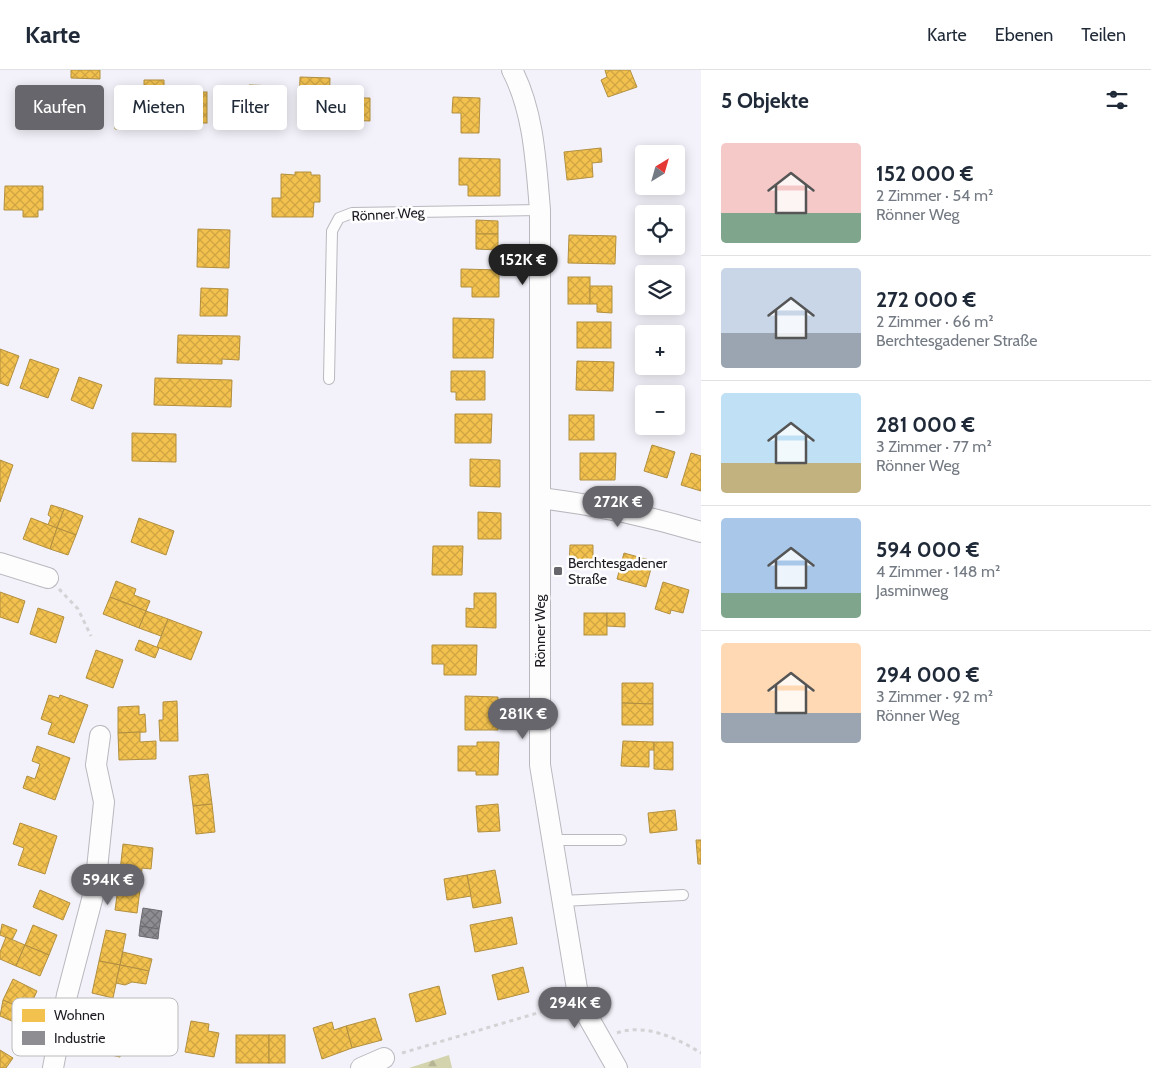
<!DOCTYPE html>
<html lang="de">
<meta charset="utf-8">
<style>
body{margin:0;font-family:Cabin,sans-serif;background:#f2f2f3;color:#1f2937;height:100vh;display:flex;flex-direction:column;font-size:19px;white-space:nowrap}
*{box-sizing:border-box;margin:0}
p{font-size:16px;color:#747a83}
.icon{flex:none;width:28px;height:28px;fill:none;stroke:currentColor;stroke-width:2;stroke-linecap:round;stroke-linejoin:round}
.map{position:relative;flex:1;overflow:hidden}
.side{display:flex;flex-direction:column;background:#fff;width:450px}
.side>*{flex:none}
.banner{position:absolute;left:15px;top:15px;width:475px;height:45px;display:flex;gap:10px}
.needle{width:32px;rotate:37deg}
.controls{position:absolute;left:635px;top:75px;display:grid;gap:10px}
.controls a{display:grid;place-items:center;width:50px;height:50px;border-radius:5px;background:#fff;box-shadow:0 2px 12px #0003;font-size:25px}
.price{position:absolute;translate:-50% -42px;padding:0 11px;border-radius:18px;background:#68666d;color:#fff;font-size:16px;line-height:32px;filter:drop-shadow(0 1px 2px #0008)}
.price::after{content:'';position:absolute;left:50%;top:30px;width:15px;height:11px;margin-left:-8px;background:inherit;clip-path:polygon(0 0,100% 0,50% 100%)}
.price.selected{background:#222;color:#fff}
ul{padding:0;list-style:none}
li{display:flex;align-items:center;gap:15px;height:125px;padding:0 20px}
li+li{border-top:1px solid #e0e1e3}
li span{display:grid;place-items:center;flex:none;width:140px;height:100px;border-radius:5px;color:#555}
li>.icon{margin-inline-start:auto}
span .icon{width:60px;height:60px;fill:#fffc;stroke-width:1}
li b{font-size:21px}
h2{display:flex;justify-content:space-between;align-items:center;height:60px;padding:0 20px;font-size:21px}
.chip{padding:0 18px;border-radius:5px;background:#fff;box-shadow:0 2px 12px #0003;font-size:18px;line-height:45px}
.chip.selected{background:#68666d;color:#fff}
header{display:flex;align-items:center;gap:30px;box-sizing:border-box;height:70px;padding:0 25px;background:#fff;border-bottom:1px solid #e0e1e3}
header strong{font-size:24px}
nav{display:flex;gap:28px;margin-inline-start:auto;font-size:18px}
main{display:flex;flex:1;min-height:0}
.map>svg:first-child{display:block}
.forest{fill:url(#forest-firs)}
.homes{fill:url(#homes-cross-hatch);stroke:#b28f40}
.industry{fill:url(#industry-cross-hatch);stroke:#6b6a70}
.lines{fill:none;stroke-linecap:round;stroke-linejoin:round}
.service-casing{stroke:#b9b8be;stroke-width:12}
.minor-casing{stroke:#b9b8be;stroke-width:22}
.path{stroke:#d3d3d5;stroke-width:3;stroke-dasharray:4 4;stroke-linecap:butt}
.service{stroke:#fdfdfe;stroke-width:10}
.minor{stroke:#fdfdfe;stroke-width:20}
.poi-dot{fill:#68666d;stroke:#fefefe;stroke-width:2}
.labels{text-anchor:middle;stroke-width:5;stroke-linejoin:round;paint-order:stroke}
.street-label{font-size:14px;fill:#1d1a21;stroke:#fefefe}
.poi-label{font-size:14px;fill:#1d1a21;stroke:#fefefe;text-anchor:start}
.key{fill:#fefefe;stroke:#bababc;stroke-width:1}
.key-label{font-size:14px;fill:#1d1a21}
</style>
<header>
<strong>Karte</strong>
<nav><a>Karte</a><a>Ebenen</a><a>Teilen</a></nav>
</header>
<main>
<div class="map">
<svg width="701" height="998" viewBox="0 0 701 998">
<defs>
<pattern id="forest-firs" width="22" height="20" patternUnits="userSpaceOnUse" patternTransform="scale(1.25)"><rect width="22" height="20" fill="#d3d3ae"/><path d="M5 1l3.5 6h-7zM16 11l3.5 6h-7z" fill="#b5b595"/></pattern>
<pattern id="homes-cross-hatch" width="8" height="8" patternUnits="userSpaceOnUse" patternTransform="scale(1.25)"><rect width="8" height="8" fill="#f2c14e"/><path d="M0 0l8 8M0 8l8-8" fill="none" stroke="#cfa544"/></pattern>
<pattern id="industry-cross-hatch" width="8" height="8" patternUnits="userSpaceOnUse" patternTransform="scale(1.25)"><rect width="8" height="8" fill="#8d8d92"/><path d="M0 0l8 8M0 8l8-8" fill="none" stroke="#737277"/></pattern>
</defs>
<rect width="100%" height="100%" fill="#f3f2fa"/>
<path class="forest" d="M449 985 452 998H409Z"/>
<g class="homes">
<path d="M71 0H100V9L71 8Z"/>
<path d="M605 0H630L637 17 608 27 601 10 607 7Z"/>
<path d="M300 7 330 8 329 44 299 43Z"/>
<path d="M144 10H164V35L144 34Z"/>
<path d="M249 15 277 16 275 53 247 52Z"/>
<rect x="184" y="22" width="23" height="31"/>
<path d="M115 27H144L143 59H115Z"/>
<path d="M453 27 480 28 479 63H461V43H452Z"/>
<path d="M348 28H370V51L348 50Z"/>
<path d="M601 78 602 92 592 93 593 107 567 110 564 82Z"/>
<path d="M459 88 500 89V126H468V115H459Z"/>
<path d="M295 102H311V105H320V132H314L313 147H272V128H281V104L295 105Z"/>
<path d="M5 116H43V140H38V147H23V140H4Z"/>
<path d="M476 150 498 151V164H476Z"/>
<path d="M198 159 230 160 229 198 197 197Z"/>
<path d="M476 164H498V180L476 179Z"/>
<path d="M569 165 616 166 615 194 568 193Z"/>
<path d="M461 199 499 200V227H472V217H461Z"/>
<rect x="568" y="207" width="22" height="27"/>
<path d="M590 216H612V243L597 242V234H590Z"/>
<path d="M201 218 228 219 227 246H200Z"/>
<path d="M453 248 494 249 493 288H453Z"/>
<rect x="577" y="252" width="34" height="26"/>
<path d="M178 265 240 266 239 290 222 289V294L177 293Z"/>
<path d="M0 279 19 286 8 316 0 313Z"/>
<path d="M30 289 59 299 48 328 20 318Z"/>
<path d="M577 291 614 292 613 321 576 320Z"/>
<path d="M451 301H485V330H456V322H451Z"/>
<path d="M79 307 102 315 93 339 71 330Z"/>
<path d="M155 308 232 310 231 337 154 335Z"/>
<path d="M455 344H492L491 373H455Z"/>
<rect x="569" y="345" width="25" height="25"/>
<path d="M132 363 176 364V392L132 391Z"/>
<path d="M652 375 675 382 667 408 644 401Z"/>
<path d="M580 383H616L615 410H580Z"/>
<path d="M691 383 701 386V421L681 415Z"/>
<path d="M470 389 500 390V417L470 416Z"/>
<path d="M0 390 13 395 0 432Z"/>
<path d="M51 435 64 439 57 458 48 455 51 447 48 445Z"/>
<path d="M64 439 83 446 76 465 57 458Z"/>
<path d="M478 442 501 443V469H478Z"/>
<path d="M31 448 57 458 50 479 23 469Z"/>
<path d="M139 448 174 461 166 485 131 472Z"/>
<path d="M57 458 76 465 68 485 50 479Z"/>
<path d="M570 475H593V497H569Z"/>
<path d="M433 476H463L462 505H432Z"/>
<path d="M624 483 653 491 646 517 617 509Z"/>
<path d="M116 511 136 519 134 525 150 531 146 541 110 527Z"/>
<path d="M663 512 689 520 683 543 671 540 670 544 655 539Z"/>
<path d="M0 522 25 531 18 553 0 547Z"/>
<path d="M474 523H496V558L466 557V538L474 539Z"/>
<path d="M110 527 146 541 139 558 103 544Z"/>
<path d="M38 538 64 547 56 573 30 564Z"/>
<path d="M146 541 168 549 161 566 139 558Z"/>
<rect x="584" y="543" width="23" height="22"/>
<path d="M607 543H625V557L607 556Z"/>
<path d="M168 549 202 562 191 590 157 577Z"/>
<path d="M139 570 159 578 155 588 135 580Z"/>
<path d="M432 575H477L476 605H444V594H432Z"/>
<path d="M96 580 123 590 113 618 86 608Z"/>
<path d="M622 613H653V634L622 633Z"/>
<path d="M49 625 59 628 60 625 88 635 74 673 48 664 52 653 41 649Z"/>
<path d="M465 626 498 627V660H465Z"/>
<path d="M177 631 178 671H160L159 650H163V632Z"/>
<path d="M622 633 653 634V655H622Z"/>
<path d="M139 636V645L145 644 146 662 118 663V637Z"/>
<path d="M140 662V672L156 671V689L119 690 118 663Z"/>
<path d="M623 671 654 672V680H649V697L621 696Z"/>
<path d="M477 672H499L498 705H476V701H458V676H477Z"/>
<path d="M654 672H673V700L654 699Z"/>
<path d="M37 676 70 688 55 730 23 718 27 706 35 709 40 694 32 691Z"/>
<path d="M208 704 212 734 193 736 189 706Z"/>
<path d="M212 734 215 762 196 764 193 736Z"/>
<path d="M498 734 500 761 478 762 476 736Z"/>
<path d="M675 740 677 760 650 763 648 743Z"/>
<path d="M20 753 57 766 45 804 18 795 24 778 13 774Z"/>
<path d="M696 770H701V794H698Z"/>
<path d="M123 774 153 778 151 799 142 798 141 812 119 810Z"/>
<path d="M495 800 501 833 473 838 467 805Z"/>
<path d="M467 805 471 826 447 830 444 809Z"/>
<path d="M119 810 141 812 137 843 115 840Z"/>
<path d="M40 820 70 833 63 850 33 837Z"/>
<path d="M512 847 517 874 475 882 470 855Z"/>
<path d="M2 854 17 860 12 870 0 865Z"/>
<path d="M33 855 57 865 49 885 25 875Z"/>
<path d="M106 860 126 864 120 895 99 891Z"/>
<path d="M6 867 25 875 16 896 0 889V882Z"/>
<path d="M25 875 49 885 40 906 16 896Z"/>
<path d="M123 882 152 889 149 901 120 895Z"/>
<path d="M99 891 120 895 113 928 92 923Z"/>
<path d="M120 895 149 901 146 914 132 912 125 915 116 913Z"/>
<path d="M523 897 529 922 498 930 492 905Z"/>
<path d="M13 909 37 921 28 941 3 930Z"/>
<path d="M439 916 446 944 416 952 409 924Z"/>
<path d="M3 930 28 941 21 955 0 946Z"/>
<path d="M375 948 382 970 352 978 346 956Z"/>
<path d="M89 951 127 960 120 987 98 982 100 975 84 970Z"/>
<path d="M191 951 209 954 208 961 219 963 214 987 185 982Z"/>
<path d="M332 952 334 960 346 956 352 978 322 989 313 958Z"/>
<rect x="236" y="965" width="33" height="28"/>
<rect x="269" y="965" width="16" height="28"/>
<path d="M0 980 13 988 6 998H0Z"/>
</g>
<g class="industry">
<path d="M143 838 162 841 159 859 140 856Z"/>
<path d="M140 856 159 859 158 869 139 866Z"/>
</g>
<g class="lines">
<g class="service-casing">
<g id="service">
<path d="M329 309 332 161 339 148 352 143 540 140"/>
<path d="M552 770H621"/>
<path d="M562 831 683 825"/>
</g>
</g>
<g class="minor-casing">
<g id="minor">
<path d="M512 0C534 42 536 94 540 140V695L579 931 617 998"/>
<path d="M541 428C596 435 648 446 701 462"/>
<path d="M0 493 48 508"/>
<path d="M53 998 67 925 95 818 104 732 96 695 100 666"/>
<path d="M361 998 384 988"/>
</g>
</g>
<g class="path">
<path d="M59 519 78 539 91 566"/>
<path d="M617 963C645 953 677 968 701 983"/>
<path d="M402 983 561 936"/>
</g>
<use href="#service" class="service"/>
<use href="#minor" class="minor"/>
</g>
<rect class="poi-dot" x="553" y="496" width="10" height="10" rx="2.5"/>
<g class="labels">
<g class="street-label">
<text transform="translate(388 144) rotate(-3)" y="5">Rönner Weg</text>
<text transform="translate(540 561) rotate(-90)" y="5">Rönner Weg</text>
</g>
<g class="poi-label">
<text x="568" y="498">Berchtesgadener<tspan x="568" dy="16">Straße</tspan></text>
</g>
</g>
<rect x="12" y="928" width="166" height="58" rx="8" class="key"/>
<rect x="22" y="939" width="23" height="13" fill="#f2c14e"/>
<rect x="22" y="961" width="23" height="14" fill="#8d8d92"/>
<g class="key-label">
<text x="54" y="950">Wohnen</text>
<text x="54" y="973">Industrie</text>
</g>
</svg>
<div class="controls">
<a><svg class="needle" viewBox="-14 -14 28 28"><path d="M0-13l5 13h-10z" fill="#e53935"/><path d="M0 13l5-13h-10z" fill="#747a83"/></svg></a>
<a><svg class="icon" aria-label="locate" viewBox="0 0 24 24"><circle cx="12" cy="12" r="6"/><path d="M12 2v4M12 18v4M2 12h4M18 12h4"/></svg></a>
<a><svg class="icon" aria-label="layers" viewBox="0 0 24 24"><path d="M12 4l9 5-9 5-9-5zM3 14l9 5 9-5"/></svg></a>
<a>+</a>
<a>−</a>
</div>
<b class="price selected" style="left:523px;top:216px">152K €</b>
<b class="price" style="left:618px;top:458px">272K €</b>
<b class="price" style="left:523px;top:670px">281K €</b>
<b class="price" style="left:108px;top:836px">594K €</b>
<b class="price" style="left:575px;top:959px">294K €</b>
<div class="banner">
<a class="chip selected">Kaufen</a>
<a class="chip">Mieten</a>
<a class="chip">Filter</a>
<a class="chip">Neu</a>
</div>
</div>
<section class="side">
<h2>5 Objekte<svg class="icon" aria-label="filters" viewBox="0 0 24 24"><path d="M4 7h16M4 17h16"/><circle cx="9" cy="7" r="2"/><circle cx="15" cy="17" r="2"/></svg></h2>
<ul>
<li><span style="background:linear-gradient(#f6c9c9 70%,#7fa58c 0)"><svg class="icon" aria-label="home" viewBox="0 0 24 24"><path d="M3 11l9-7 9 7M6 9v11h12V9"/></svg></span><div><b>152 000 €</b><p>2 Zimmer · 54 m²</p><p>Rönner Weg</p></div></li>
<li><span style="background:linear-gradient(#c9d6e8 65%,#9aa5b1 0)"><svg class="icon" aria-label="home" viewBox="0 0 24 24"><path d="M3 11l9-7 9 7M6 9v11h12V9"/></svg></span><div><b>272 000 €</b><p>2 Zimmer · 66 m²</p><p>Berchtesgadener Straße</p></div></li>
<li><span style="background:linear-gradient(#bfe0f5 70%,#c2b280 0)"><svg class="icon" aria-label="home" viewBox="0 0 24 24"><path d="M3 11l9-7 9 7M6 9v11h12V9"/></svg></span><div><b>281 000 €</b><p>3 Zimmer · 77 m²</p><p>Rönner Weg</p></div></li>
<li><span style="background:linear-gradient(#a9c7e8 75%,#7fa58c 0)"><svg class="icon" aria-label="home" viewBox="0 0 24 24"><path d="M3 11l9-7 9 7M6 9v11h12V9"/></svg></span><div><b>594 000 €</b><p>4 Zimmer · 148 m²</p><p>Jasminweg</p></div></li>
<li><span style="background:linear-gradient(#ffd9b3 70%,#9aa5b1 0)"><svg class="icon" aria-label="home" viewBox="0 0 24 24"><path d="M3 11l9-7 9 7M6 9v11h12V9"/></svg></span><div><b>294 000 €</b><p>3 Zimmer · 92 m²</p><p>Rönner Weg</p></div></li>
</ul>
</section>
</main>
